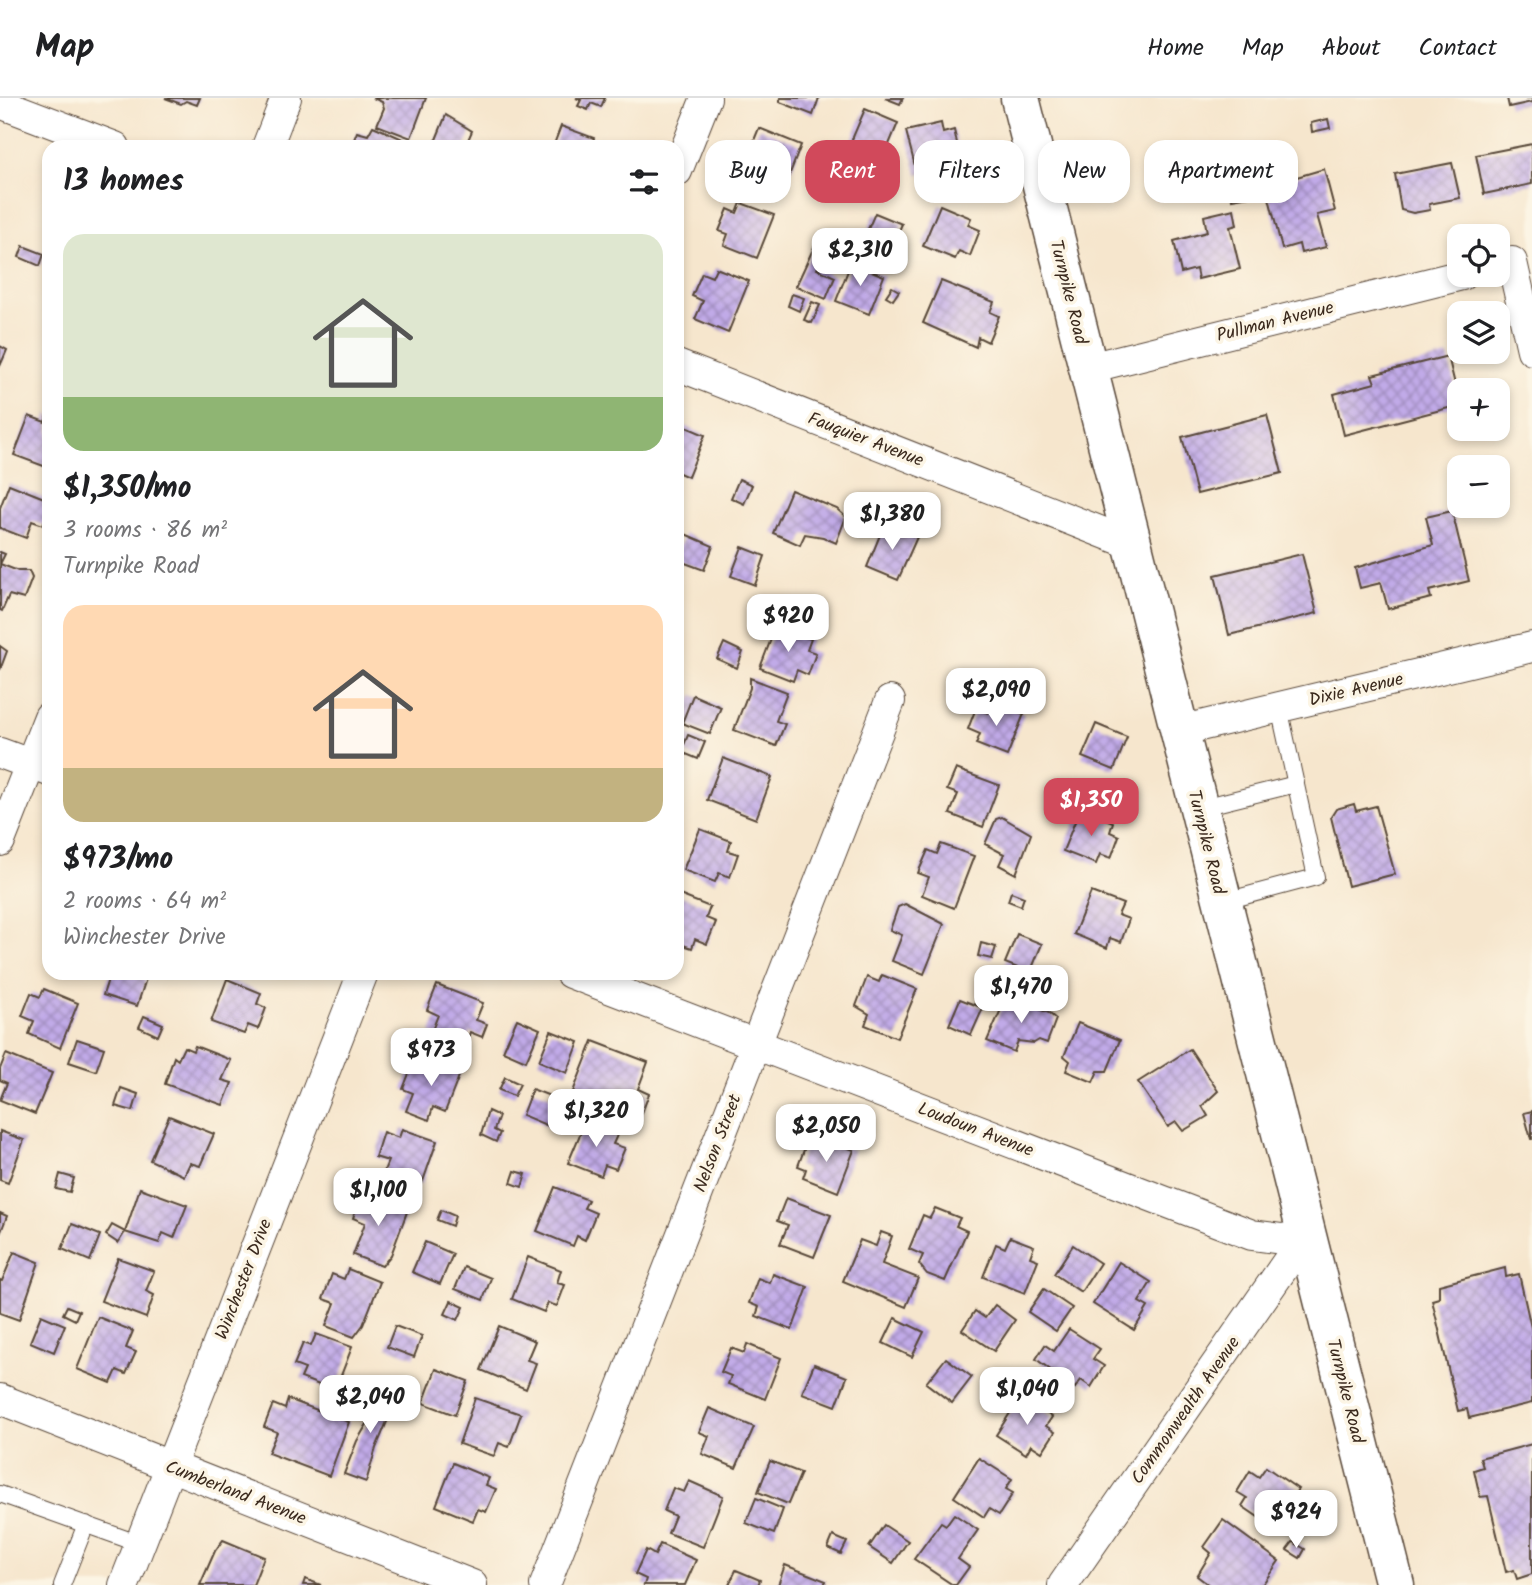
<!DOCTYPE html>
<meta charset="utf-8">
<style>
body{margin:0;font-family:Kalam,sans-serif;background:#f2f2f2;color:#202124;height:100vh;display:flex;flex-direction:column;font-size:26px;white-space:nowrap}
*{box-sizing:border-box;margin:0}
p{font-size:23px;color:#757577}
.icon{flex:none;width:38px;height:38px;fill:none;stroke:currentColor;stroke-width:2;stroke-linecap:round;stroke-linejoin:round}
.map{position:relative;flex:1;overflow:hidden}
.side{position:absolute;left:42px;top:42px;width:642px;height:840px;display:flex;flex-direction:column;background:#fff;border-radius:21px;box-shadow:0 4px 10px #0003}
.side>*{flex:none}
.guide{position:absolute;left:705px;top:42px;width:665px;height:63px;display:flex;gap:14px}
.controls{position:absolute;left:1447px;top:126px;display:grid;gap:14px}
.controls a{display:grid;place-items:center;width:63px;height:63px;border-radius:14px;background:#fff;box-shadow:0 4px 10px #0003;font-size:35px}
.price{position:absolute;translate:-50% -60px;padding:0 16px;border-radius:14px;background:#fff;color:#222;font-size:23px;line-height:46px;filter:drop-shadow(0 2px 4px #0008)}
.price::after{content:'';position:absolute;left:50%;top:42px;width:21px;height:16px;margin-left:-10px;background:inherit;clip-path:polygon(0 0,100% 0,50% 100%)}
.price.on{background:#d1495b;color:#fff}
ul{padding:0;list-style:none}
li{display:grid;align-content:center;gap:14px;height:371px;padding:0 21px}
li span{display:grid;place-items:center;height:217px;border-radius:21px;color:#555}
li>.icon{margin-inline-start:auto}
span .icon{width:126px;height:126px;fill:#fffc;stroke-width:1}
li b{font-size:30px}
h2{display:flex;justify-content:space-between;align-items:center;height:84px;padding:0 21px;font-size:30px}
.chip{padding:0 24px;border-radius:21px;background:#fff;box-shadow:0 4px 10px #0003;font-size:24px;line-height:63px}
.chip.on{background:#d1495b;color:#fff}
header{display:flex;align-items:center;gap:42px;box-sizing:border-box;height:98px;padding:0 35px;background:#fff;border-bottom:2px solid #e0e0e0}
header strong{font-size:33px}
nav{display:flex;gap:38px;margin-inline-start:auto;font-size:24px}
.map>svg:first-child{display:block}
.building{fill:url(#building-cross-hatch)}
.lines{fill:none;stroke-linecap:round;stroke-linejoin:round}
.lane-casing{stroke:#574638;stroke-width:18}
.street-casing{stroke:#574638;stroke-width:32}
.secondary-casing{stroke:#574638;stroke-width:41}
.lane{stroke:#fff;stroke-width:16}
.street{stroke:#fff;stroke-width:30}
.secondary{stroke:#fff;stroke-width:38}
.labels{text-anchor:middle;stroke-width:7;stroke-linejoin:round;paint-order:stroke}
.street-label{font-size:18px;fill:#3b2a1e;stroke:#fcf5e5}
</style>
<header>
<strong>Map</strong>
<nav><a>Home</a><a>Map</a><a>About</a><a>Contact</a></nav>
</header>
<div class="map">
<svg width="1532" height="1487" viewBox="0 0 1532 1487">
<defs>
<pattern id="building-cross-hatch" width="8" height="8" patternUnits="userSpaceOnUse" patternTransform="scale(1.75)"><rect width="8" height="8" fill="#c1aae8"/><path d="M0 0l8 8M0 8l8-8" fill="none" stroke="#9e8bbb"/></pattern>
</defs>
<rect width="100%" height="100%" fill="#fcf5e5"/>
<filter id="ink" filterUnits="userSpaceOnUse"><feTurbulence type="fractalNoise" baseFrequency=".0143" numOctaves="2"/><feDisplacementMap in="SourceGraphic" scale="14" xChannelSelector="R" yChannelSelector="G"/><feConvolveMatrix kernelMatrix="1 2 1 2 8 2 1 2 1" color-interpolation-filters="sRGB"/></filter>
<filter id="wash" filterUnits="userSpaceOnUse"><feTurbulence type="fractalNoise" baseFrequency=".00686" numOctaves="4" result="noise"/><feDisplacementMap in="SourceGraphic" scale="28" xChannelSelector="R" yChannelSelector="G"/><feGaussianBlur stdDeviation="1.57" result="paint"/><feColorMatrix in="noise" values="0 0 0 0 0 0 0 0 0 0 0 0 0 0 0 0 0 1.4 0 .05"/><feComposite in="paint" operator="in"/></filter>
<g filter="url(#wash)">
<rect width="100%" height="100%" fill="#f6e6cd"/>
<g id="blocks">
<g class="building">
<path d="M165 0H200L197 7 186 3 181 6Z"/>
<path d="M373 0H426L411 40 377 27 384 10 382 4Z"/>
<path d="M576 0H605L601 9 591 5 588 12 578 8 581 2Z"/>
<path d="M780 0H819L813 17 780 4Z"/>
<path d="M885 0H903L900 6Z"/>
<path d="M1507 0H1532V4L1509 9Z"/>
<path d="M865 11 898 25 883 61 850 46Z"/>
<path d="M446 17 472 33 465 49H447L435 44Z"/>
<path d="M1328 21 1330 30 1312 34 1311 25Z"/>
<path d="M941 25 943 35 954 32 959 54 947 56 950 68 917 76 906 33Z"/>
<path d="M373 28 405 42 402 49H351L357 34 368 37Z"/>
<path d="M561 28 594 40 592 47 596 49H553Z"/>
<path d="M759 30 801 47 785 88 752 76 759 56 750 52Z"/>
<path d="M1532 46V86L1484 96 1476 57Z"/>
<path d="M1452 65 1460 100 1429 106 1430 112 1413 115 1401 112 1395 76Z"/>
<path d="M1324 71 1335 113 1317 117 1326 149 1301 155 1299 146 1282 151 1266 88Z"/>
<path d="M1248 83 1250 98 1232 101 1230 86Z"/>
<path d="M741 105 774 117 757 160 724 147 728 136 719 133 728 111 737 115Z"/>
<path d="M940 107 971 120 968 127 980 132 970 158 959 153 955 161 923 148Z"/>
<path d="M1234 111 1237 127 1230 129 1240 171 1198 181 1196 171 1181 175 1174 143 1207 134 1204 118Z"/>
<path d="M875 115 902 126 892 148 865 138Z"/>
<path d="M23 148 44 156 40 168 19 159Z"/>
<path d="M814 149 825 154 817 171 835 179 826 201 796 188Z"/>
<path d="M872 153 884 158 880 170 867 164Z"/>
<path d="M851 165 884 178 869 216 836 203Z"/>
<path d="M716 170 749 183 728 235 695 221 703 203 692 198 702 175 712 179Z"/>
<path d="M941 183 994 204 990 214 999 218 988 244 978 239 976 249 923 225Z"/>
<path d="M892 189 899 193 893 202 886 198Z"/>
<path d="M792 196 804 200 799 213 788 208Z"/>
<path d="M812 204 820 207 812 225 804 222Z"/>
<path d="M0 248 7 252 0 268Z"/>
<path d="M1448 258 1460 307 1344 337 1334 296 1375 285 1372 277Z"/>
<path d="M49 314V370L14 357 29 318 45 324Z"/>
<path d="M1267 317 1282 375 1197 396 1182 339Z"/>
<path d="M677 325 705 337 688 379 677 374Z"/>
<path d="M739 381 752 387 744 406 731 400Z"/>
<path d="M9 386 49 402V411L43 427 32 423 26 440 0 430V410Z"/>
<path d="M791 392 837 411 846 419 836 445 823 439 805 436 800 447 773 435Z"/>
<path d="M1452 413 1469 483 1429 493 1431 500 1388 511 1381 485 1360 490 1355 470 1433 447 1426 419Z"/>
<path d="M884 427 917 439 898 482 867 469Z"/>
<path d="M685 436 713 448 704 472 677 462V454Z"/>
<path d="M742 449 765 458 755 487 731 478Z"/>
<path d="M0 454 5 456 0 466 18 473H29L32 480 24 501 9 497 2 513 0 512Z"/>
<path d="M1302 456 1317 515 1229 537 1215 477Z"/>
<path d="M776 528 811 541 807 552 816 555 808 577 797 572 793 583 760 570Z"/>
<path d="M724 545 743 554 737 570 717 561Z"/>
<path d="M0 548 7 553 0 572Z"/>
<path d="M750 580 787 594 776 623 785 626 776 648 734 632 750 590Z"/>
<path d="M693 597 721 609 710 636 682 625Z"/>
<path d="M992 604 1024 616 1007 658 976 646 980 636 968 631 976 610 988 615Z"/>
<path d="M1096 626 1127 639 1114 672 1082 659Z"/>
<path d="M688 637 705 644 698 661 681 654Z"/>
<path d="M723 660 772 679 756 721 707 702Z"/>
<path d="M956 671 999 687 983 729 950 716 958 696 947 692Z"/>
<path d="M1354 706 1356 713 1376 708 1395 776 1348 788 1331 719 1336 711Z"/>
<path d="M1080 711 1113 724 1110 734 1119 738 1111 760 1100 756 1096 766 1063 753Z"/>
<path d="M1002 719 1031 736 1016 776 999 767 1004 756 985 746 996 721Z"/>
<path d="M700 731 731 743 728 753 738 756 730 779 719 775 715 784 683 772Z"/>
<path d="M941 746 974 758 954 810 922 797 929 779 918 775 928 752 937 756Z"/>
<path d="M1011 794 1024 799 1021 808 1008 803Z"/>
<path d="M1091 794 1123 806 1118 817 1129 821 1121 844 1110 840 1107 850 1074 836Z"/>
<path d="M677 796 710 809 706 820 716 824 707 846 695 841 692 850 677 845Z"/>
<path d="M905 806 944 826 924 876 892 863 902 837 890 832 898 809Z"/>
<path d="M1017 836 1042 846 1030 875 1005 865Z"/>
<path d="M981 845 996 849 992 861 978 858Z"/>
<path d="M110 875H126L146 881 137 908 103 897Z"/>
<path d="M882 877 917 891 897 940 865 927 869 916 856 908 867 879 879 884Z"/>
<path d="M227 881 261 895 257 906 266 910 258 931 248 927 244 936 211 924Z"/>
<path d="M437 887 483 905 476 922 487 926 482 939 470 934 465 949 431 935 438 917 427 912Z"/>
<path d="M44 891 78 905 60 950 29 936 34 923 22 918 31 895 40 899Z"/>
<path d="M1007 898 1049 915 1056 921 1047 945 1039 942 1034 945 1018 943 1014 954 987 943Z"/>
<path d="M960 901 983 910 971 937 949 927Z"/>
<path d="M144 918 163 926 158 938 139 929Z"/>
<path d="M517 921 540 931 526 963 503 953Z"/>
<path d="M1078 925 1120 942 1107 973H1098L1093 984 1066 973 1070 963 1064 958Z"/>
<path d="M551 933 579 944 567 975 539 963Z"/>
<path d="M77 941 104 950 96 973 69 964Z"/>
<path d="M593 943 648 964 638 991 649 996 640 1020 573 994Z"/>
<path d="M195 948 231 962 222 982 232 985 223 1007 165 986 174 959 178 962 184 949 193 953Z"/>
<path d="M1190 951 1218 993 1202 1008 1208 1018 1183 1033 1176 1024 1168 1029 1138 984Z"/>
<path d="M6 956 52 975 35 1016 0 1002 7 985 0 982V971Z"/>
<path d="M425 960 461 973 445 1014 433 1009 429 1022 406 1013 413 995 403 991 412 968 420 971Z"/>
<path d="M505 979 520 986 514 998 499 992Z"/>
<path d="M121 990 138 996 133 1013 115 1008Z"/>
<path d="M532 991 563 1003 553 1030 522 1017Z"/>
<path d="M488 1013 499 1018 494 1032 500 1035 496 1044 481 1037Z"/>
<path d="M1532 1013V1041H1531L1524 1015Z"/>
<path d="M169 1018 214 1036 200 1068 190 1065 184 1078 150 1062Z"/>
<path d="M586 1022 618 1035 613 1046 625 1050 616 1071 605 1067 601 1078 568 1065Z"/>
<path d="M402 1031 437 1043 422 1086 384 1073 388 1063 375 1059 383 1034 399 1040Z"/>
<path d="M0 1033 24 1042 8 1085 0 1082Z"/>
<path d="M822 1040 854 1052 838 1094 803 1080 806 1071 798 1068 807 1044 819 1048Z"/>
<path d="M515 1073 526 1076 522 1089 511 1085Z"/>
<path d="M60 1076 74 1080 70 1094 56 1091Z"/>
<path d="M555 1089 588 1102 584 1110 596 1115 585 1142 577 1138 573 1148 537 1133Z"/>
<path d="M140 1090 187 1107 174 1140 163 1135 159 1145 125 1134 118 1145 106 1137 112 1127 125 1134Z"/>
<path d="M362 1094 408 1111 391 1157 382 1168 353 1157 365 1125 353 1120Z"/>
<path d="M786 1100 831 1117 814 1159 780 1146 788 1127 777 1123Z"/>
<path d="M935 1110 960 1120 956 1128 967 1133 945 1183 927 1176 919 1166 923 1157 909 1151 923 1117 930 1120Z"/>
<path d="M441 1112 455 1118 452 1128 437 1122Z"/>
<path d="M0 1115 7 1118 0 1136Z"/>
<path d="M72 1126 100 1137 90 1163 62 1151Z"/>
<path d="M881 1134 892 1138 882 1166 918 1180 906 1209 843 1183 860 1142 876 1148Z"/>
<path d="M1010 1139 1034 1148 1030 1159 1038 1162 1025 1195 983 1179 996 1146 1005 1150Z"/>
<path d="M425 1144 453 1156 440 1186 412 1174Z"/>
<path d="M1073 1147 1100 1165 1081 1194 1054 1176Z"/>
<path d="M14 1154 39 1164 19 1222 0 1215V1182L2 1183Z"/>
<path d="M528 1159 561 1172 557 1185 565 1187 557 1208 548 1205 544 1214 512 1201Z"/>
<path d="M118 1160 154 1173 146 1193 154 1197 146 1220 101 1203Z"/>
<path d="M1119 1164 1151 1184 1139 1204 1148 1209 1134 1232 1093 1206Z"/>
<path d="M464 1169 491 1180 483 1202 455 1191Z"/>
<path d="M1505 1170 1506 1179 1519 1176 1532 1234V1305L1469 1320 1467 1311 1458 1313 1432 1202 1439 1200V1187Z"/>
<path d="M348 1171 380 1184 363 1227 354 1239 326 1228 335 1205 323 1201 332 1176 344 1181Z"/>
<path d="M773 1176 808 1189 792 1232 756 1218 759 1209 749 1205 758 1180 770 1185Z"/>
<path d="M1044 1191 1072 1210 1056 1233 1028 1214Z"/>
<path d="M451 1203 464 1209 458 1222 445 1216Z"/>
<path d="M995 1207 1015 1222 994 1253 962 1232 975 1213 985 1220Z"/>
<path d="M67 1208 79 1213 75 1222 63 1216Z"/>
<path d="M41 1217 65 1227 54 1254 30 1244Z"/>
<path d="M98 1219 133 1233 126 1250 136 1254 126 1276 117 1272 111 1285 77 1271Z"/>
<path d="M895 1220 924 1234 912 1259 883 1245Z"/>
<path d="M395 1228 422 1238 414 1259 387 1249Z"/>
<path d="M499 1228 535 1243 527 1262 536 1265 526 1291 481 1272Z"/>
<path d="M1069 1231 1100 1251 1093 1261 1104 1268 1091 1289 1081 1282 1075 1290 1036 1261 1045 1247 1054 1253Z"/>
<path d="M316 1236 352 1249 335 1293 301 1280 305 1271 294 1267 303 1245 311 1248Z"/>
<path d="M747 1246 781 1260 765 1301 728 1286 731 1278 721 1274 731 1250 744 1255Z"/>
<path d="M946 1260 972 1279 952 1305 926 1285Z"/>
<path d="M814 1266 847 1279 836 1308 802 1295Z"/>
<path d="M436 1271 468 1283 455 1317 423 1305Z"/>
<path d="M371 1291 396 1302 376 1350 366 1384 344 1376 357 1343 370 1321 361 1317Z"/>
<path d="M1021 1298 1052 1319 1046 1328 1055 1334 1042 1354 1031 1347 1026 1356 996 1337Z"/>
<path d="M475 1300 521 1316 509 1349 499 1345 494 1358 459 1346Z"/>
<path d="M288 1301 349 1324 329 1378 268 1355 277 1334 264 1329 273 1306 285 1311Z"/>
<path d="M709 1310 754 1329 736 1370 702 1356 709 1338 699 1334Z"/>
<path d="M1532 1346V1476L1517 1481 1514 1472 1506 1474 1488 1398 1480 1399 1474 1372 1483 1369 1480 1360Z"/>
<path d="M979 1360 1012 1381 1006 1391 1013 1395 999 1417 989 1411 984 1419 954 1399Z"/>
<path d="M770 1363 801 1375 788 1406 758 1394Z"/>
<path d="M453 1365 489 1380 486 1387 496 1391 486 1414 478 1411 473 1423 436 1408Z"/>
<path d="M1266 1369 1298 1391 1273 1429 1242 1408 1247 1400 1237 1394 1250 1373 1259 1379Z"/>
<path d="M689 1383 723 1398 703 1449 668 1435 675 1418 664 1413 673 1390 684 1394Z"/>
<path d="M756 1400 783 1411 774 1436 746 1425Z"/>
<path d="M954 1416 978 1432 958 1461 969 1469 956 1487H953L914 1461 941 1424 946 1427Z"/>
<path d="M1223 1422 1279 1463 1262 1487H1209L1197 1478 1211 1455 1204 1449Z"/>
<path d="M884 1427 908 1443 893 1465 869 1449Z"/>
<path d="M833 1438 847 1444 841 1456 828 1450Z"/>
<path d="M223 1442 264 1459 253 1487H200L215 1453Z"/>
<path d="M1293 1444 1305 1451 1300 1460 1287 1452Z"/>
<path d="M660 1446 696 1462 685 1487H644L646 1481 635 1476 646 1452 655 1457Z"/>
<path d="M785 1467 826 1483 824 1487H778Z"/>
<path d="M736 1472 760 1482 758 1487H729Z"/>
<path d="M305 1481 321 1487H303Z"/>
</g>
</g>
</g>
<g filter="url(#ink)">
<use href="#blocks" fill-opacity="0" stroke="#574638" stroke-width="2"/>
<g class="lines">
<g class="lane-casing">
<g id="lane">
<path d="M1199 710 1296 686"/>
<path d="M1222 804 1316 779 1279 609"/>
<path d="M0 1396 140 1446"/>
<path d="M62 1487 86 1426"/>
</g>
</g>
<g class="street-casing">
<g id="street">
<path d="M0 5 115 49"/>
<path d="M267 49 286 0"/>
<path d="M677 73 706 0"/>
<path d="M1512 164 1532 252"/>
<path d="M677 267 1132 446"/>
<path d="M1089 270 1462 177"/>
<path d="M1179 633 1532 549"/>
<path d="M0 655 49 673"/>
<path d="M0 743 49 619"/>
<path d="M570 875 1252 1137 1282 1141 1306 1137"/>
<path d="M0 1301 472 1487"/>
<path d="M124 1487 363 875"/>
<path d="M545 1487 890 603"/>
<path d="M1063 1487 1306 1137"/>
</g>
</g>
<g class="secondary-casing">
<path id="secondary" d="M1020 0 1395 1487"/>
</g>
<use href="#lane" class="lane"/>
<use href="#street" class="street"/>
<use href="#secondary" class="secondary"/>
</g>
</g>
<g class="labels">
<g class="street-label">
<text transform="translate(1069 194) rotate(76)" y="6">Turnpike Road</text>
<text transform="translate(1275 223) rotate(-14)" y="6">Pullman Avenue</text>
<text transform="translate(866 341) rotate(21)" y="6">Fauquier Avenue</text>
<text transform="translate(1356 591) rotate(-13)" y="6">Dixie Avenue</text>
<text transform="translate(1207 744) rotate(76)" y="6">Turnpike Road</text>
<text transform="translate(976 1031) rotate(21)" y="6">Loudoun Avenue</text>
<text transform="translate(717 1045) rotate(-69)" y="6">Nelson Street</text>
<text transform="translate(243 1181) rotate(-69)" y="6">Winchester Drive</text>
<text transform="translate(1346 1293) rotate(76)" y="6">Turnpike Road</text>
<text transform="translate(1185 1312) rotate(-55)" y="6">Commonwealth Avenue</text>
<text transform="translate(236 1394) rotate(21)" y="6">Cumberland Avenue</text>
</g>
</g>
</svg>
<div class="controls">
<a><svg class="icon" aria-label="locate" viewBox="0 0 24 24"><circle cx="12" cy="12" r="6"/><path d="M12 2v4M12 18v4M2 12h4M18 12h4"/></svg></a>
<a><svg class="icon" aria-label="layers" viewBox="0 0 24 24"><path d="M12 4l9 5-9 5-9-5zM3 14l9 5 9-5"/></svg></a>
<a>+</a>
<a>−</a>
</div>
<b class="price" style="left:860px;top:190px">$2,310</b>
<b class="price" style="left:892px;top:454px">$1,380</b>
<b class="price" style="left:788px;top:556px">$920</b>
<b class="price" style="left:996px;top:630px">$2,090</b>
<b class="price on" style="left:1091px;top:740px">$1,350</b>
<b class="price" style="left:1021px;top:927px">$1,470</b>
<b class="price" style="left:431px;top:990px">$973</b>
<b class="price" style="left:596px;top:1051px">$1,320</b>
<b class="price" style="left:826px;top:1066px">$2,050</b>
<b class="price" style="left:378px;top:1130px">$1,100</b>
<b class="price" style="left:1027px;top:1329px">$1,040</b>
<b class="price" style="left:370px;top:1337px">$2,040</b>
<b class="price" style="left:1296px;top:1452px">$924</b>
<div class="guide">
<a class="chip">Buy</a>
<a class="chip on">Rent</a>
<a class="chip">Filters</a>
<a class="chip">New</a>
<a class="chip">Apartment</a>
</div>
<section class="side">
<h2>13 homes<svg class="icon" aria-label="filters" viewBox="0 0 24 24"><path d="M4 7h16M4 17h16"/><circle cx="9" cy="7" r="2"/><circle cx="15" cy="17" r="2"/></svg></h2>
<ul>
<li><span style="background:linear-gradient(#dfe7d0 75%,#8fb573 0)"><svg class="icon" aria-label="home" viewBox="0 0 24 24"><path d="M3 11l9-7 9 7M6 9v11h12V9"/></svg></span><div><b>$1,350/mo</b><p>3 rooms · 86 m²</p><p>Turnpike Road</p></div></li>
<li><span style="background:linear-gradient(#ffd9b3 75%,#c2b280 0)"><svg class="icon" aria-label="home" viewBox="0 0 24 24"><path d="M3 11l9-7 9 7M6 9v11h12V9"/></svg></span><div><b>$973/mo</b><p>2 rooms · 64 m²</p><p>Winchester Drive</p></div></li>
</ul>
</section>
</div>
